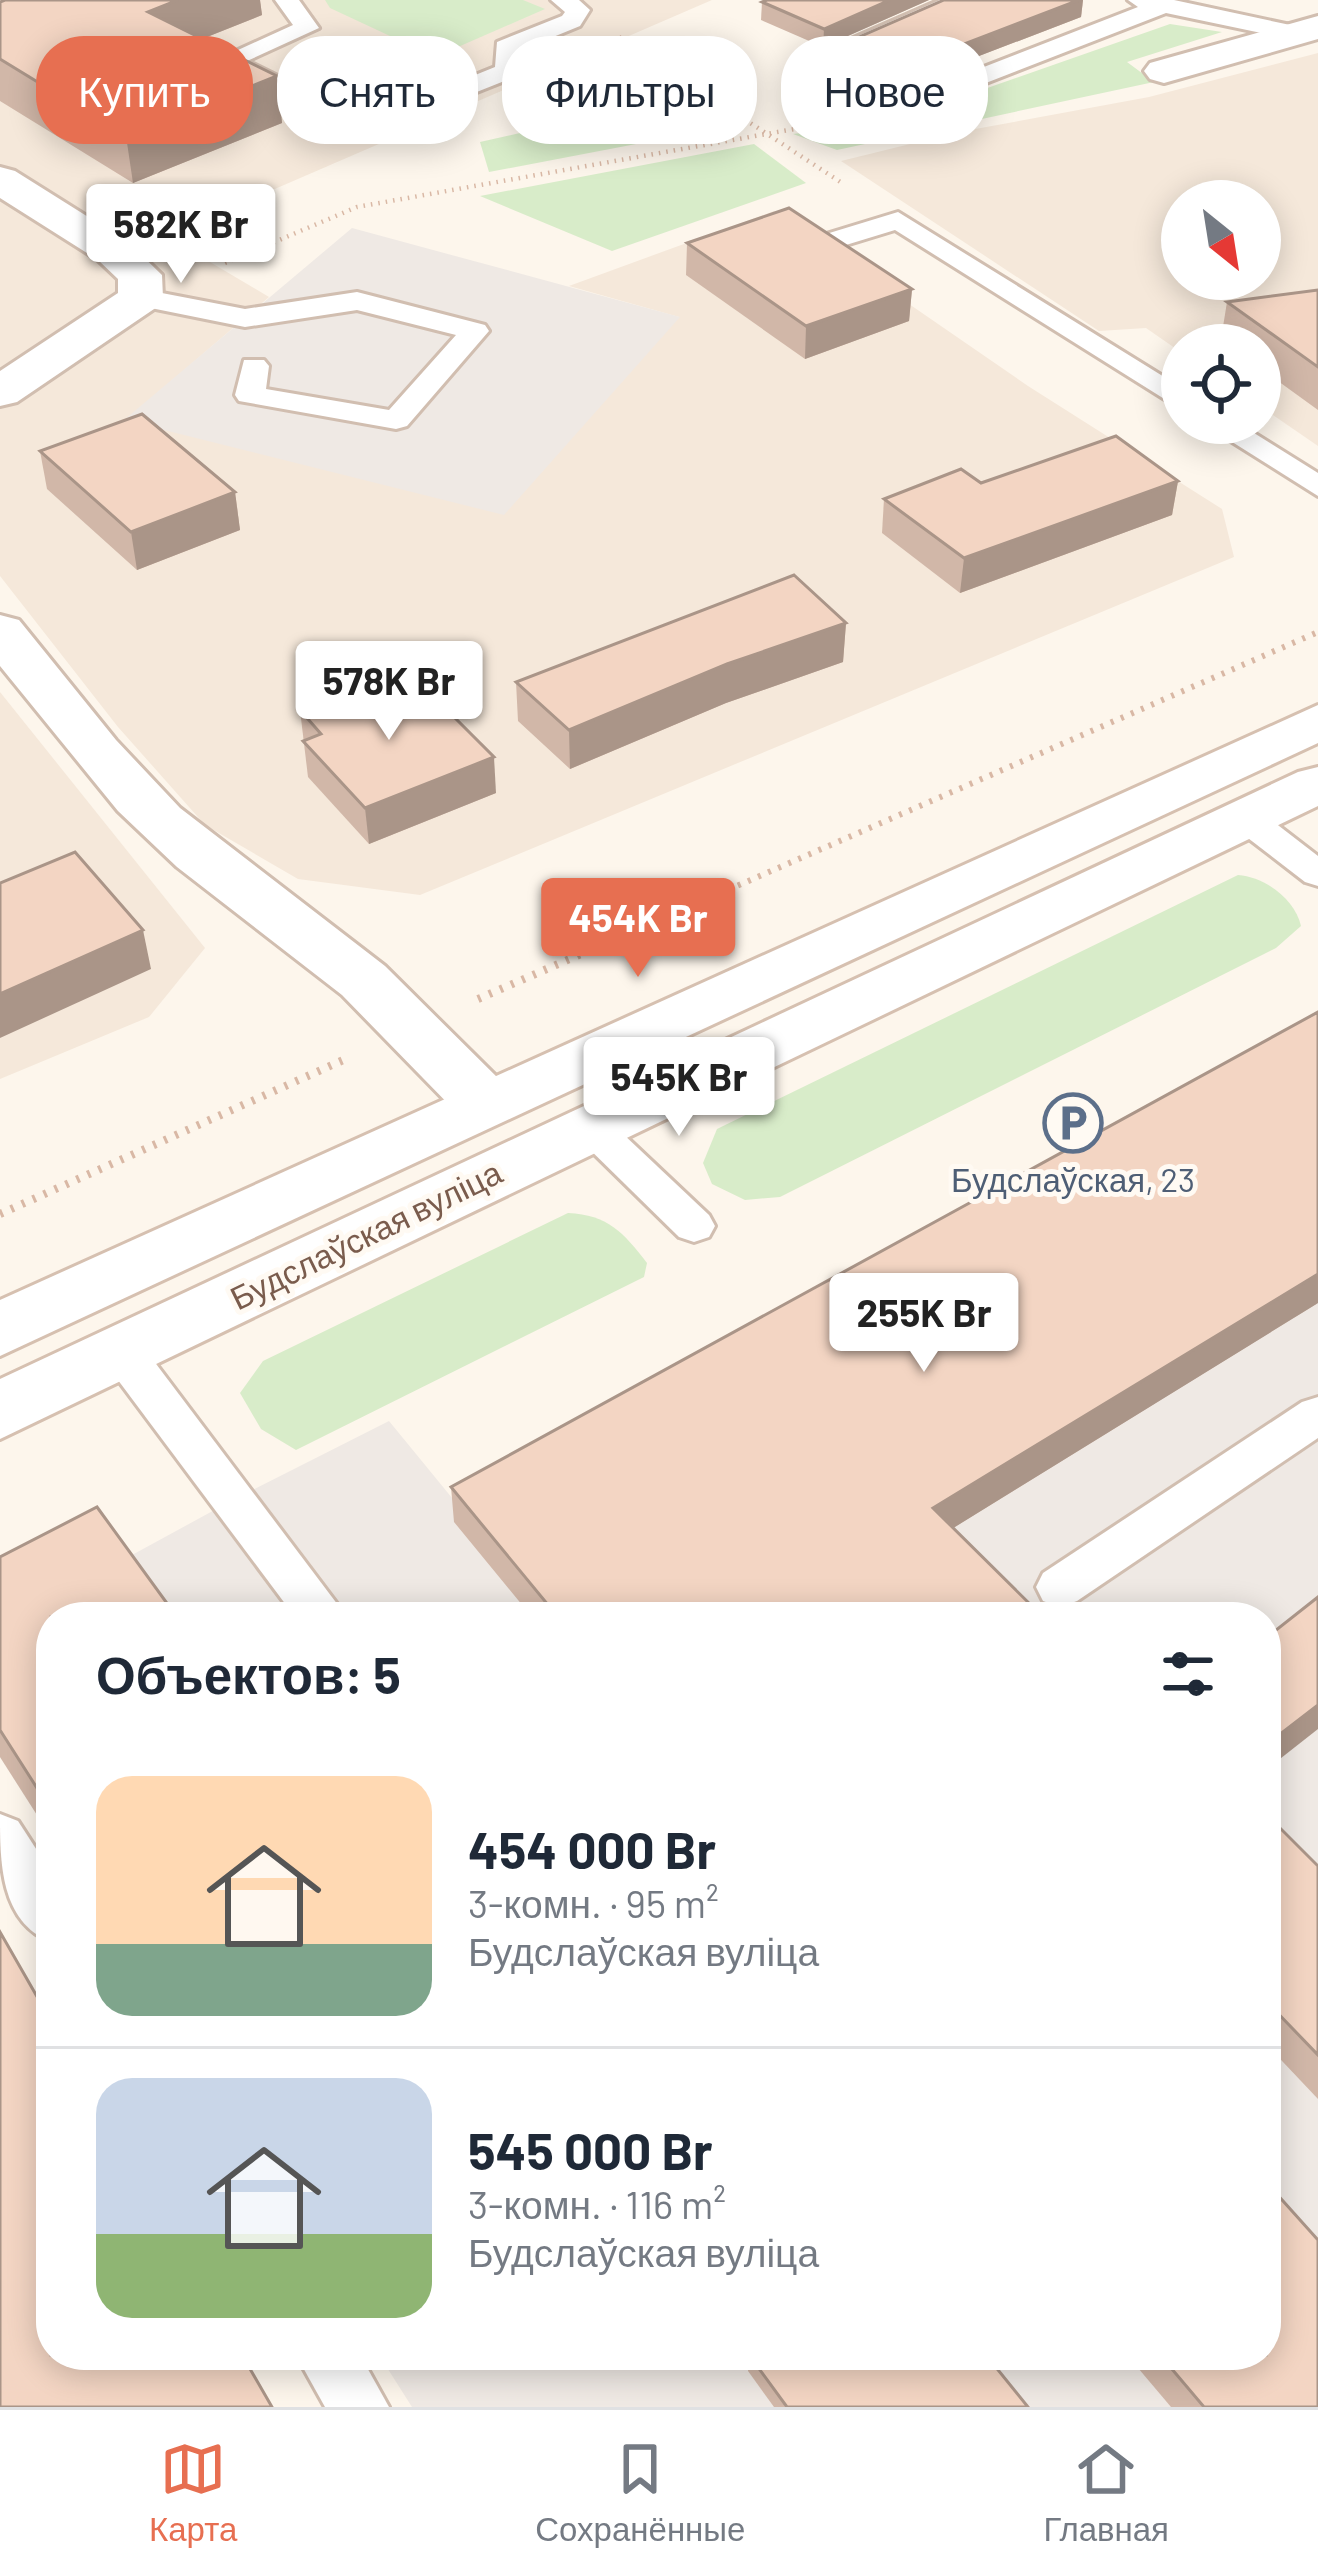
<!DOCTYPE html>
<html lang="ru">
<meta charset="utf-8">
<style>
body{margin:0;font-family:Barlow,sans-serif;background:#f2f2f3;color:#1f2937;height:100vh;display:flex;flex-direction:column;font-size:45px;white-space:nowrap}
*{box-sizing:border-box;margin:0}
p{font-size:39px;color:#747a83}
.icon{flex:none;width:66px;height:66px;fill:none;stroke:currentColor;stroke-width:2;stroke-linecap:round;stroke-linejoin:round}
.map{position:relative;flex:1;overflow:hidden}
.drawer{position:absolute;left:36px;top:1602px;width:1245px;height:768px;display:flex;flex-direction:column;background:#fff;border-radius:48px;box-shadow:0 6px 30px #0003}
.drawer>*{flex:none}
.hud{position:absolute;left:36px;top:36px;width:1248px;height:108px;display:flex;gap:24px}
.needle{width:78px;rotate:150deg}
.tools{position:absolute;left:1161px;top:180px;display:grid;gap:24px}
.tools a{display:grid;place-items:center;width:120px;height:120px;border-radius:50%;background:#fff;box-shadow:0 6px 30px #0003;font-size:60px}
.price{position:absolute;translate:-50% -102px;padding:0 27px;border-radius:12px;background:#fff;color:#222;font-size:39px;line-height:78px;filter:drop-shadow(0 3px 6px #0008)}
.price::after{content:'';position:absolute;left:50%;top:72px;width:36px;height:27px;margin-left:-18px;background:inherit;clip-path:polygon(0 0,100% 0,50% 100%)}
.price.on{background:#e76f51;color:#fff}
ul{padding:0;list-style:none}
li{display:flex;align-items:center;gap:36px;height:300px;padding:0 60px}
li+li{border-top:3px solid #e0e1e3}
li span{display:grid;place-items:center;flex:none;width:336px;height:240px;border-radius:36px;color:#555}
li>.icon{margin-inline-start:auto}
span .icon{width:144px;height:144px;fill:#fffc;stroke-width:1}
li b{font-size:51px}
h2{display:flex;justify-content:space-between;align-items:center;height:144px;padding:0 60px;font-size:51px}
.chip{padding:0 42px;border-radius:48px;background:#fff;box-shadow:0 6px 30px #0003;font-size:42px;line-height:108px}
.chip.on{background:#e76f51;color:#fff}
.menu{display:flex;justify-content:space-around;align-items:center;height:168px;border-top:3px solid #e0e1e3;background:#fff;font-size:33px;color:#747a83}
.menu a{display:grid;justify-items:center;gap:6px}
.menu .on{color:#e76f51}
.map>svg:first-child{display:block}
.residential{fill:#f5e8da;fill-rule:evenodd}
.industrial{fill:#efe9e4}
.green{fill:#d8ecc9}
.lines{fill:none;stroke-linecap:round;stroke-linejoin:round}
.service-casing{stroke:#d1beb0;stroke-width:6}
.minor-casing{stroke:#d1beb0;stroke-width:6}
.secondary-casing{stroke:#d6c0b0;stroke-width:6}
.path-far2{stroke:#d9b8a5;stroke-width:4.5;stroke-dasharray:1.5 6;stroke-linecap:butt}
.path-far1{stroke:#d9b8a5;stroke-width:6;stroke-dasharray:3 8;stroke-linecap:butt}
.path{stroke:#d9b8a5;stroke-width:8;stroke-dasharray:3 9;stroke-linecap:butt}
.service{fill:#fff;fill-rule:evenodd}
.minor{fill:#fff;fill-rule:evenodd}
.secondary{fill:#fff;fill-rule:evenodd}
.wall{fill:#d1b7a8}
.shaded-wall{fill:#aa9588}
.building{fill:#f3d5c3;stroke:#aa9588;stroke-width:3}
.labels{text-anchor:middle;stroke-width:10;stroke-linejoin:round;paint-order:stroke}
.service-label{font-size:33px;fill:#4e5e75;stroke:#fffaf3}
.street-label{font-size:33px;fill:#7a5c4d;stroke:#fffaf3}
</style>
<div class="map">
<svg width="1318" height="2407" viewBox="0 0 1318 2407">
<rect width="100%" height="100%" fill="#fdf6ec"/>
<g class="residential">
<path d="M0 0H712L166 236 269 297 126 420 679 317 569 286 774 211 1028 386 1222 509 1234 557 420 895 298 879 205 825 118 727 0 576Z"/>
<path d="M1318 53V446L1260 406V345H1182V353L1146 328 1099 331 841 161 959 132 1149 97ZM1182 201H1260V279H1182Z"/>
<path d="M0 692 205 948 149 1017 0 1079Z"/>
</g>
<g class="industrial">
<path d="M352 228 680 317 504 515 124 420Z"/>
<path d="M1318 1043V1602L1266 1642V1617H51V1837L0 1757V1627L231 1501 389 1421 466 1515Z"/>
<path d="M1318 1622V2407H412L379 2355H1266V1664Z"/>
</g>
<g class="green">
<path d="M325 0H523L545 9 435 57 330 8Z"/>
<path d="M1170 24 1222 32 1127 62 1154 82 837 150 793 134 893 121Z"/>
<path d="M678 97 725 127 489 172 480 142Z"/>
<path d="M754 144 806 183 612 251 480 196Z"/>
<path d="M1238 875C1265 877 1295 899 1301 926L1276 948 780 1197 745 1200 712 1184 703 1163 717 1129Z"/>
<path d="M568 1213C608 1215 623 1232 647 1263L644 1277 296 1450 261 1429 240 1393 263 1361Z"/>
</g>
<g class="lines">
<g class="service-casing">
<g id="service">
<path d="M275 0H299L319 28 247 61 320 97 324 102 320 107H302L214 61 293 25Z"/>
<path d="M551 0H579L590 10 580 26 519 51 517 76 424 113H406L402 108 406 103 495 67 497 42 562 16 565 12Z"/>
<path d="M940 0H973L847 55 838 57 826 50Z"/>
<path d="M1128 0H1174L1295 26 1307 33 1295 40 1166 13 891 120 882 123 869 115 873 110 1138 7Z"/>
<path d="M898 212 1182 388V410L895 230 823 252 809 244 813 238Z"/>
<path d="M141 289 245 309 357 292 485 325 489 331 407 426 396 429 239 401 235 395 244 360H264L269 366 266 389 389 410 456 335 357 310 245 327 131 304 127 298Z"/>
<path d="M1202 423H1238L1318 473V496Z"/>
<path d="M1244 806 1257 809 1318 856V886L1305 882 1231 825 1226 817 1231 809Z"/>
<path d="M590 1111 604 1116 709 1215 715 1226 709 1237 694 1242 679 1237 576 1136 570 1126 576 1116Z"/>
<path d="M122 1335 138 1340 347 1617H295L106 1364 100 1352 106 1340Z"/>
<path d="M1318 1397V1438L1077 1601 1060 1607 1043 1601 1036 1587 1043 1573 1302 1402Z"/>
<path d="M0 1814 18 1821 51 1872V1942C0 1922 0 1862 0 1814Z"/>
<path d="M296 2355H360L389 2407H325Z"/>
</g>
</g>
<g class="minor-casing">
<g id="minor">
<path d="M1318 16V39L1164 83 1150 79 1144 71 1150 63Z"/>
<path d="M0 167 15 171 128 242 162 275 163 298 157 307 17 402 0 406V371L118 293V279L98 260 0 198Z"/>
<path d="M0 615 19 620 116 740 180 808 385 966 507 1087 517 1103 507 1119 485 1125 463 1119 342 995 177 867 118 811 0 666Z"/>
</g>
</g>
<g class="secondary-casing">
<g id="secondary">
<path d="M1318 705V743L0 1356V1300Z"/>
<path d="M1318 767V806L0 1439V1379L1298 772Z"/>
</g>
</g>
<g class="path-far2">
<path d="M619 37 842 183"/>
<path d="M225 263 357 207 828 123"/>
</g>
<path class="path-far1" d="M627 934 1318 632"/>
<g class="path">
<path d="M478 999 634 931"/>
<path d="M0 1214 350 1057"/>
</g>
<use href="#service" class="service"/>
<use href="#minor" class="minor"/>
<use href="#secondary" class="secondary"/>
</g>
<g class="wall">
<path d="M5 0H260L262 15 202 39 277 76 282 123 133 183 0 101V2Z"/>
<path d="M929 0 823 47 761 20 762 2Z"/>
<path d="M944 0H1083L1081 17 906 84 849 59 850 41Z"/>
<path d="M687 243 912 289 909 321 805 359 686 275Z"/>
<path d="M1318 290V410L1260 368V345H1229L1221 339 1227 302Z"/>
<path d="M40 451 235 492 240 530 137 570 47 489Z"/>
<path d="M1178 481 1172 515 960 593 882 533 884 499 981 483Z"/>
<path d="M846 623 843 662 726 703 570 769 518 721 516 682Z"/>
<path d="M395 705 496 793 369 844 308 777 300 710Z"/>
<path d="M1318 1303 953 1528 1043 1617H532L454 1522 451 1487Z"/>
<path d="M0 1557 51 1617V1837L0 1757Z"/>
<path d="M1266 1814 1318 1866V2099L1266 2044Z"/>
<path d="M749 2355 1028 2407H774L748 2371Z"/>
<path d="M1127 2355H1266L1318 2407H1171Z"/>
</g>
<g class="shaded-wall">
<path d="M178 0H260L262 15 154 58 148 12Z"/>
<path d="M890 0H929L823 47 824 29Z"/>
<path d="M1079 0H1083L1081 17 906 84 907 66Z"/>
<path d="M277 76 282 123 133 183 126 136Z"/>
<path d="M912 289 909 321 805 359 806 326Z"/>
<path d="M1178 481 1172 515 960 593 964 558Z"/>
<path d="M235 492 240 530 137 570 131 532Z"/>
<path d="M846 623 843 662 726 703 570 769 569 730 727 664Z"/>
<path d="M494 757 496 793 369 844 365 808Z"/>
<path d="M143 930 151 969 0 1038V994Z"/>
<path d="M1318 1274V1303L929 1543 933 1508Z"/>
<path d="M1318 1705V1729L1266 1770V1745Z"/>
</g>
<g class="building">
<path d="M5 0H178L148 12 277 76 126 136 0 59V2Z"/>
<path d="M767 0H890L824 29 762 2Z"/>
<path d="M944 0H1079L907 66 850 41Z"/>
<path d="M789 208 912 289 806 326 687 243Z"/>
<path d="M1318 290V367L1227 302Z"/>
<path d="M142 414 235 492 131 532 40 451Z"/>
<path d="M1116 436 1178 481 964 558 884 499 961 469 981 483Z"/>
<path d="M794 575 846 623 727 664 569 730 516 682Z"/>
<path d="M372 683 395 705 429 692 494 757 365 808 303 741 321 734 300 710Z"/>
<path d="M75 852 143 930 0 994V883Z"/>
<path d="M1318 1012V1274L933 1508 1043 1617H558L451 1487Z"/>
<path d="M97 1507 177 1617H51V1810L0 1730V1557Z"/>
<path d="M1318 1597V1705L1266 1745V1638Z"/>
<path d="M1266 1814 1318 1866V2055L1266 2001Z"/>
<path d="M0 1932 51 2021V2355H242L272 2407H0Z"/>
<path d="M1266 2182 1318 2240V2407H1204L1160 2355H1266Z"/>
<path d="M749 2355H986L1028 2407H787Z"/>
</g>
<defs>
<g id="parking-ring" transform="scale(3)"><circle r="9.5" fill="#fffaf3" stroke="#5c6f8a" stroke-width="1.5"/><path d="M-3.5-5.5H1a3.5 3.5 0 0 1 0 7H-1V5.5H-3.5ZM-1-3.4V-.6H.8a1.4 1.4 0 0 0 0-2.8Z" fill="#5c6f8a"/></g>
</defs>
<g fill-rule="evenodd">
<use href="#parking-ring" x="1073" y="1123"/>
</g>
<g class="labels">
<g class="service-label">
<text x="1073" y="1192">Будслаўская, 23</text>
</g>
<g class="street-label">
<text transform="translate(366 1235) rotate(-26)" y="12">Будслаўская вуліца</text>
</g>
</g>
</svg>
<div class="tools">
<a><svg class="needle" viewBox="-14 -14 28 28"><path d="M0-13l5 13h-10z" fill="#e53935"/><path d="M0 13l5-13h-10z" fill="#747a83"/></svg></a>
<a><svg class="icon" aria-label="locate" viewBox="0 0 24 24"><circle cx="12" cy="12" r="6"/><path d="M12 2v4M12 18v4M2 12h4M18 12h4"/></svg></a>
</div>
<b class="price" style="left:181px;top:286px">582K Br</b>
<b class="price" style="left:389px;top:743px">578K Br</b>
<b class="price on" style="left:638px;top:980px">454K Br</b>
<b class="price" style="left:679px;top:1139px">545K Br</b>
<b class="price" style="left:924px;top:1375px">255K Br</b>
<div class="hud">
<a class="chip on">Купить</a>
<a class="chip">Снять</a>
<a class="chip">Фильтры</a>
<a class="chip">Новое</a>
</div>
<section class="drawer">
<h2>Объектов: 5<svg class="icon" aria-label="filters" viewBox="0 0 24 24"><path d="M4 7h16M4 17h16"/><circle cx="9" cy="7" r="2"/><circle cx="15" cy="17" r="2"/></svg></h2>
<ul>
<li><span style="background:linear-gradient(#ffd9b3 70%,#7fa58c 0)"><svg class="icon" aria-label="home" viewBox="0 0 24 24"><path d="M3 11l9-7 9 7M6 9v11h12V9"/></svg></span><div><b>454 000 Br</b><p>3-комн. · 95 m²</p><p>Будслаўская вуліца</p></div></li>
<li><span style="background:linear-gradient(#c9d6e8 65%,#8fb573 0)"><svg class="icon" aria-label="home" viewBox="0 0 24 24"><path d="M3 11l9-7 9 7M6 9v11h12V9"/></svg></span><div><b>545 000 Br</b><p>3-комн. · 116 m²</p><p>Будслаўская вуліца</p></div></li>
</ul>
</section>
</div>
<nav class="menu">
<a class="on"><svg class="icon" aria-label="map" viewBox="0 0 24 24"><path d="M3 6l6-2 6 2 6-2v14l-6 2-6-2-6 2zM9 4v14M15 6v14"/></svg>Карта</a>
<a><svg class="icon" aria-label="saved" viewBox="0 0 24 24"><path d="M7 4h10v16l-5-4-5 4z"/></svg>Сохранённые</a>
<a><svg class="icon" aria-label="home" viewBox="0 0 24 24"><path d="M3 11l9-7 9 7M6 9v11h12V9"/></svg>Главная</a>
</nav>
